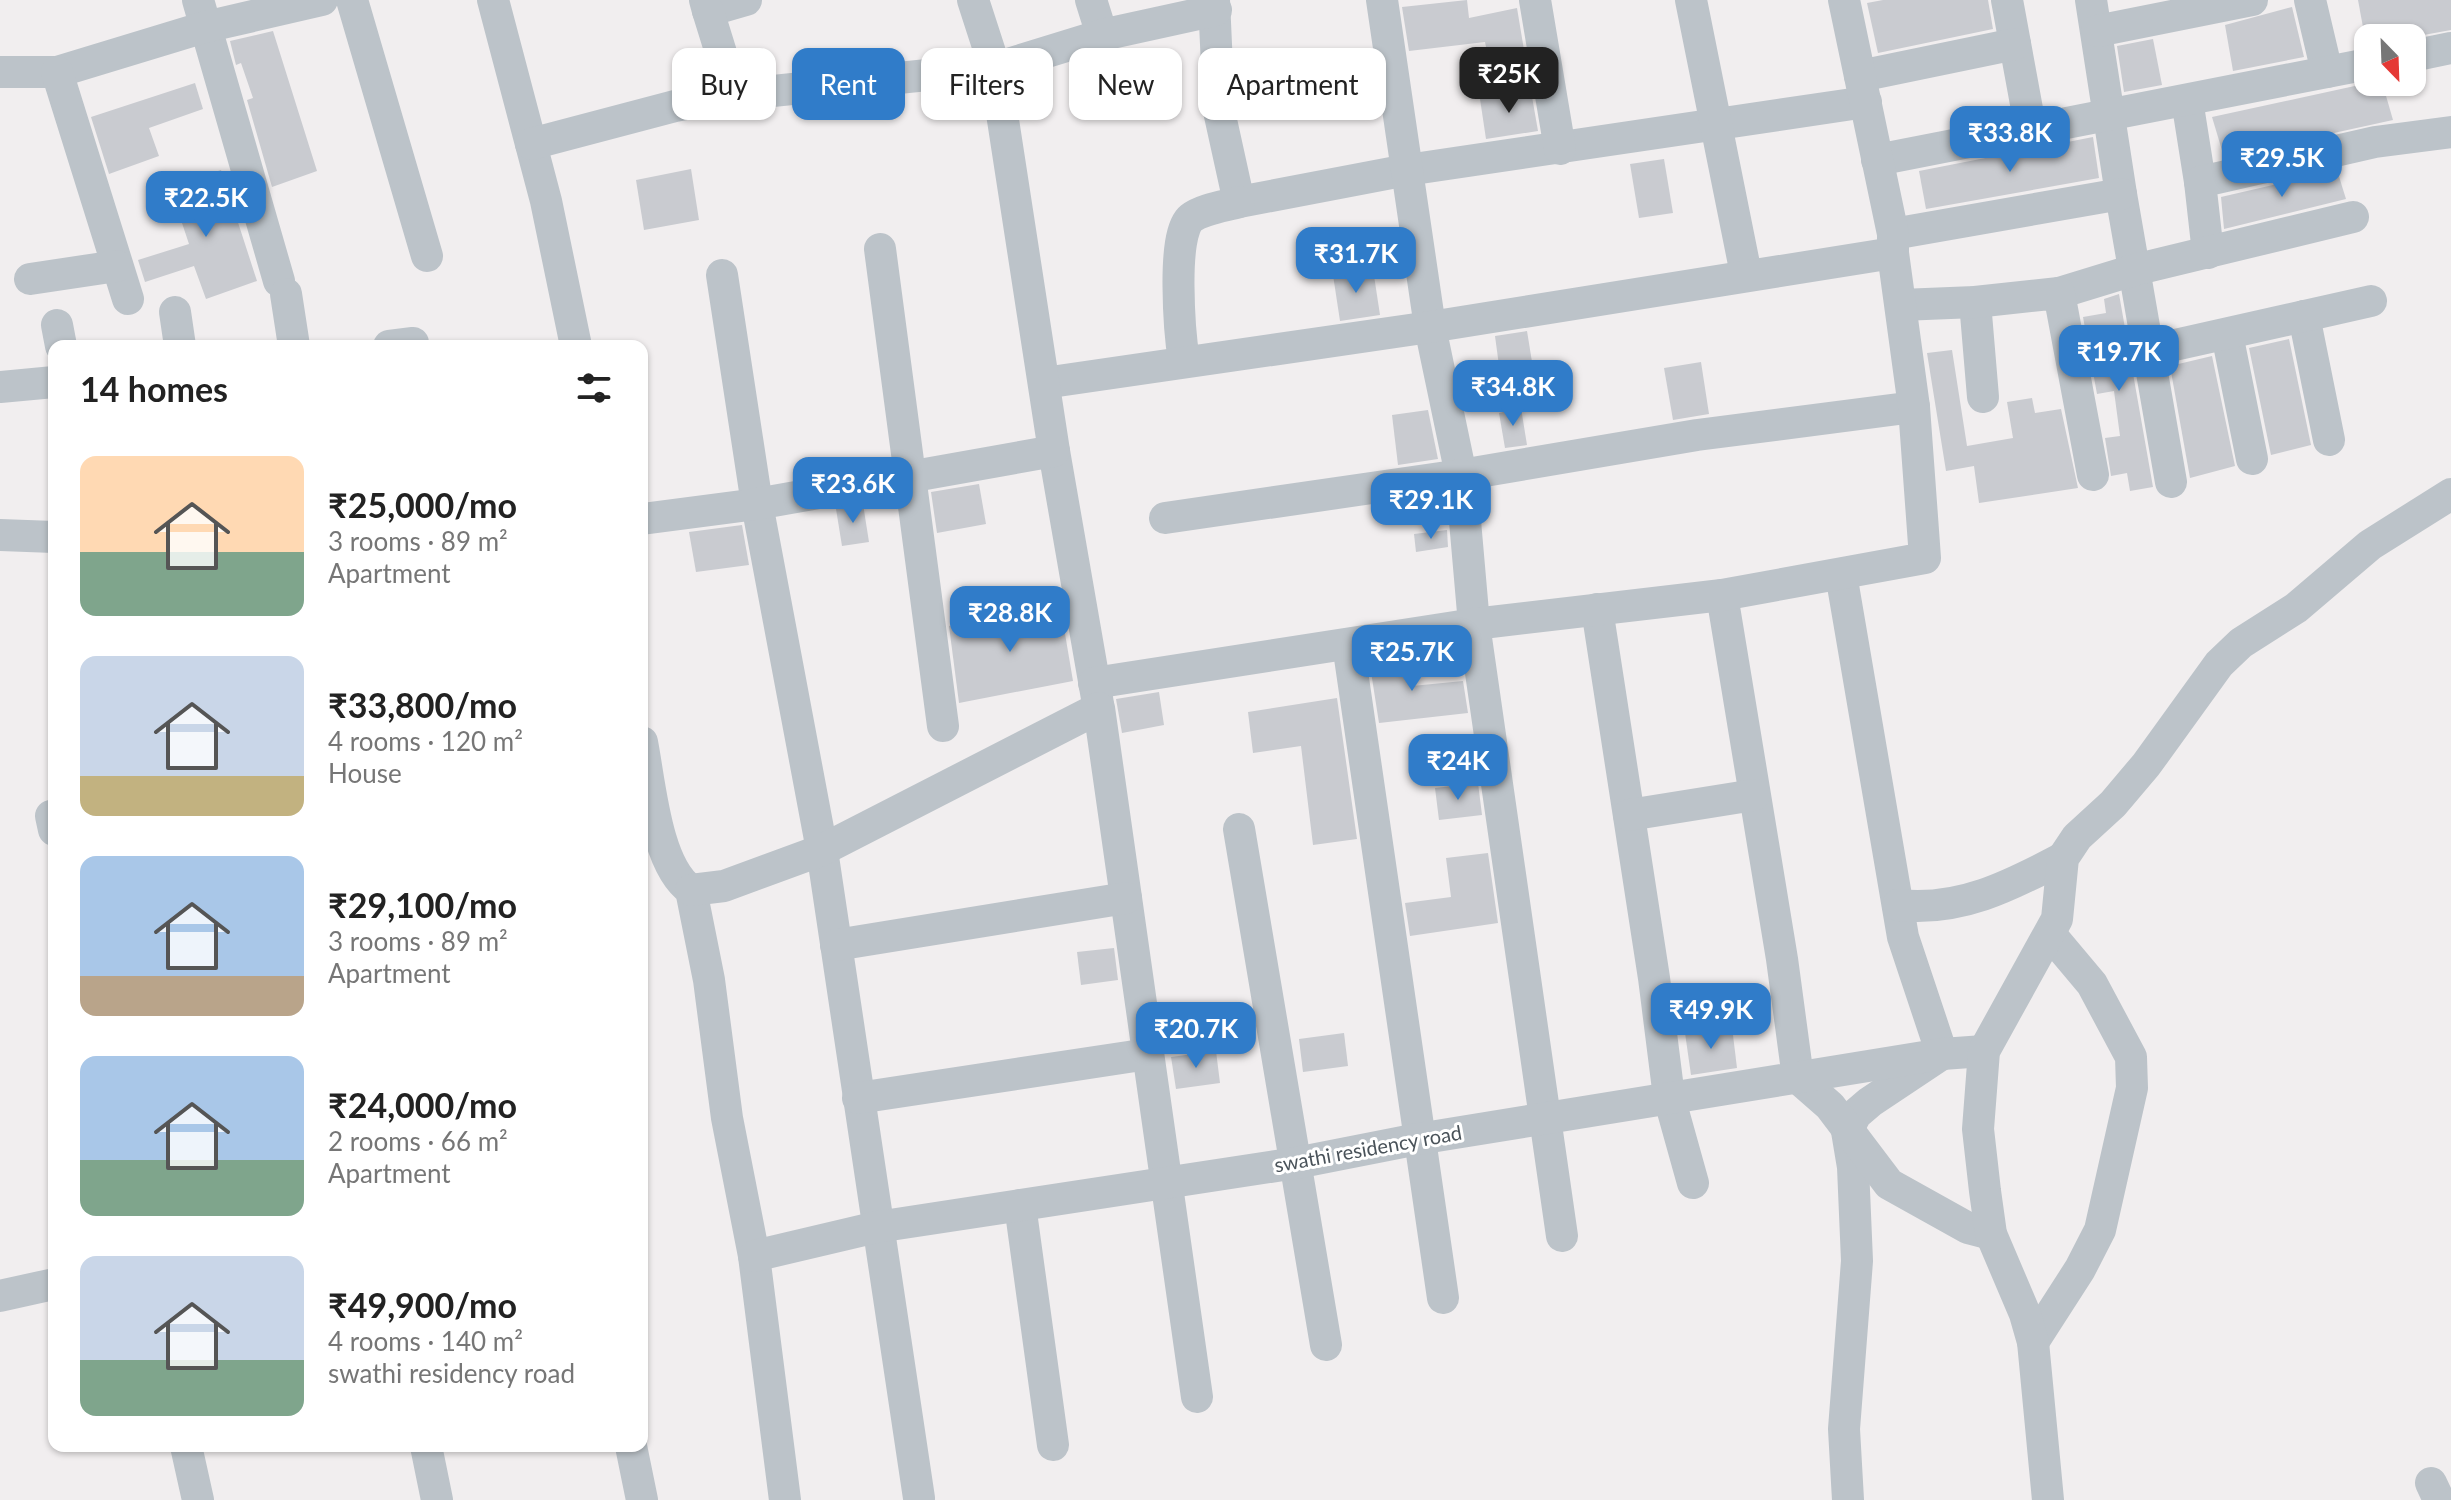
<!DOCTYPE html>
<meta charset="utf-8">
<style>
body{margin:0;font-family:Lato,sans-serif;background:#f2f2f2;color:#222;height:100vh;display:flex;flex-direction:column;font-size:30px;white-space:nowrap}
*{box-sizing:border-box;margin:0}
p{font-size:26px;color:#767676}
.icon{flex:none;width:44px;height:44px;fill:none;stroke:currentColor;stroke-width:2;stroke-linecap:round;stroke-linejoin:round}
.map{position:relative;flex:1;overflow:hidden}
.details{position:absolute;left:48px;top:340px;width:600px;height:1112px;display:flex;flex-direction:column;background:#fff;border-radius:16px;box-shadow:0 2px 6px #0004}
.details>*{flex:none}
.top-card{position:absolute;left:672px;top:48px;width:760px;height:72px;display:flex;gap:16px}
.needle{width:52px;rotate:157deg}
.controls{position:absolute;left:2354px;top:24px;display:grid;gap:16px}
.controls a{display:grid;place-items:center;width:72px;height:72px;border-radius:16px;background:#fff;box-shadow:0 2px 6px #0004;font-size:40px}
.price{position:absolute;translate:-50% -68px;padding:0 18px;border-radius:16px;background:#307cc9;color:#fff;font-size:26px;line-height:52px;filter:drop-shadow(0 2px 4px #0008)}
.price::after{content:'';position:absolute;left:50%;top:48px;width:24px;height:18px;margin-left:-12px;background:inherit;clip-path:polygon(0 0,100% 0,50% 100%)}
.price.on{background:#222;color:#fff}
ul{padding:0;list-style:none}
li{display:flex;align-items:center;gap:24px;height:200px;padding:0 32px}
li span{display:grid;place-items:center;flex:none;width:224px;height:160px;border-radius:16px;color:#555}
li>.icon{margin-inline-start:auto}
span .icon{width:96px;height:96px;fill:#fffc;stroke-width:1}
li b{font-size:34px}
h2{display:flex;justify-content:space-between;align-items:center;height:96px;padding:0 32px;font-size:34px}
.chip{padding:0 28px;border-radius:16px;background:#fff;box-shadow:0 2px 6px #0004;font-size:28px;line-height:72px}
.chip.on{background:#307cc9;color:#fff}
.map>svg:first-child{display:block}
.building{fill:#c9cbd0}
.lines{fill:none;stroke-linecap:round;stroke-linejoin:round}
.minor{stroke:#bcc3c9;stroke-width:32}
.labels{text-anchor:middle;stroke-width:6;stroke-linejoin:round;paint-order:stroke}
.street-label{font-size:20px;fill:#495259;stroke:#fff}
</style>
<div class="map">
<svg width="2451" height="1500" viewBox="0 0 2451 1500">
<rect width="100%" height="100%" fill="#f1eeef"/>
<g class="building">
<path d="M1467 0 1469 18 1517 8 1524 50 1488 57 1485 42 1409 51 1402 7Z"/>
<path d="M1883 0H1988L1993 29 1878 53 1867 3Z"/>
<path d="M2358 0H2451V30L2407 38H2365Z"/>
<path d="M2292 7 2304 57 2233 71 2225 25Z"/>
<path d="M273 31 317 171 272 187 247 100 253 98 241 63 236 65 230 41Z"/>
<path d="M2153 39 2162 85 2124 92 2117 46Z"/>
<path d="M2373 82H2382L2393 120 2224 157 2212 117Z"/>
<path d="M195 83 203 109 149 128 159 156 109 174 91 117Z"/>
<path d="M1531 91 1538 131 1486 139 1480 99Z"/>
<path d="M2093 137 2099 178 1926 209 1919 171Z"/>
<path d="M1664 159 1673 213 1639 218 1630 164Z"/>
<path d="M691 169 699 220 644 230 636 180Z"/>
<path d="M221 170 257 281 206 299 194 266 145 282 138 260 189 244 170 187Z"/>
<path d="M2337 170 2346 199 2224 229 2221 197Z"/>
<path d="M1373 269 1380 315 1340 321 1333 275Z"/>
<path d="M2119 294 2153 487 2130 491 2127 473 2111 476 2105 438 2120 436 2114 391 2097 394 2083 317 2106 313 2104 299Z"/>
<path d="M1527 331 1533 368 1500 373 1495 336Z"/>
<path d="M2289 339 2311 445 2271 455 2249 348Z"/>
<path d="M1952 350 1967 446 2013 438 2007 402 2032 398 2035 413 2061 409 2078 488 1979 503 1974 466 1946 471 1927 353Z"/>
<path d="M2212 356 2235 466 2190 478 2170 366Z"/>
<path d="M1701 362 1709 414 1673 420 1664 368Z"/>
<path d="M1521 408 1527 445 1505 448 1499 413Z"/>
<path d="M1428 410 1438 459 1398 465 1392 415Z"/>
<path d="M979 484 986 524 937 533 931 492Z"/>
<path d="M863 504 869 542 842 546 836 509Z"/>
<path d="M742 525 749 565 696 572 689 532Z"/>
<path d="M1447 530 1448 547 1416 552 1414 534Z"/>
<path d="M1060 604 1073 681 959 703 949 626Z"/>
<path d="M1408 653 1412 686 1463 681 1468 713 1379 723 1369 659Z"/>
<path d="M1159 692 1164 725 1122 733 1116 699Z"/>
<path d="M1337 698 1357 839 1313 845 1301 746 1253 753 1248 712Z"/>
<path d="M1478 783 1482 815 1439 820 1435 788Z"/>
<path d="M1488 853 1498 923 1410 936 1405 903 1451 897 1446 858Z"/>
<path d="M1114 948 1118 980 1081 985 1077 952Z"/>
<path d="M1732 1027 1737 1068 1691 1075 1685 1033Z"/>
<path d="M1344 1033 1348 1066 1303 1072 1299 1039Z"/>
<path d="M1216 1051 1220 1083 1176 1089 1171 1057Z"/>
</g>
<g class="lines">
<g class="minor">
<path d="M198 0 279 281"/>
<path d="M352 0 427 256"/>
<path d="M493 0 546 201 576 346"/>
<path d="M705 0 708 11 746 0"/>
<path d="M1091 0 1102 35"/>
<path d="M1214 0 1219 111 1239 202 1407 170 1866 102"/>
<path d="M1382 0 1430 327 1461 475 1697 435 1914 407"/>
<path d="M1535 0 1560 149"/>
<path d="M1691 0 1746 274"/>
<path d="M2007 0 2031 131"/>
<path d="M2091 0 2121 194 2171 482"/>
<path d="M2310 0 2327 72"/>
<path d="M708 11 734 95"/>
<path d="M2097 31 2252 0"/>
<path d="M2412 56 2451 48"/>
<path d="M0 72H57L205 27 322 0"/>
<path d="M57 72 128 299"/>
<path d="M1860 76 2015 44"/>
<path d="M2187 100 2200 182"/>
<path d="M531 144 675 106 734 95 995 68 1102 35 1216 10"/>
<path d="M1877 160 2368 64"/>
<path d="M1893 234 2121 194"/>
<path d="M880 249 943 726"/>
<path d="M2208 253 2200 182 2375 142 2451 132"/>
<path d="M722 275 757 504 822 850 919 1498"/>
<path d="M30 279 117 266"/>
<path d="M2059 293 2134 270 2353 217"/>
<path d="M286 294 294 346"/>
<path d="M1975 302 1983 397"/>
<path d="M1901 305 1975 302 2059 293 2093 475"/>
<path d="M175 312 180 346"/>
<path d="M2304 316 2329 440"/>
<path d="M57 325 61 346"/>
<path d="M2227 334 2252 459"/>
<path d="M389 346 413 343V346"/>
<path d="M2148 351 2371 301"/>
<path d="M1184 361C1180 336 1171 234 1191 218 1202 209 1225 206 1239 202"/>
<path d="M1044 383 1430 327 1893 253"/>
<path d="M0 387 54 382"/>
<path d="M1054 451 1098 704"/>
<path d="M1165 518 1461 475 1474 624 1562 1236"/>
<path d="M642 519 757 504 1054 451 995 68 973 0"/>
<path d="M0 535 54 537"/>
<path d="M1841 574 1903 937 1942 1054 1870 1102 1856 1114 1847 1131 1853 1167 1857 1261 1844 1429 1848 1500"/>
<path d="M1722 595 1782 959 1798 1078 1830 1106 1889 1184 1968 1228 1991 1234"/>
<path d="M1597 609 1654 978 1669 1097 1693 1183"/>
<path d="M1348 644 1443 1298"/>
<path d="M1094 683 1474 624 1722 595 1925 558 1914 407 1893 253V234L1844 0"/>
<path d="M642 742C650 783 656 866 691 890L709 980 727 1118 754 1256 785 1500"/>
<path d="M1629 815 1754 795"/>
<path d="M51 816 54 830"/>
<path d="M1239 829 1326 1345"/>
<path d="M691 890 724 886 822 850 1099 708 1197 1397"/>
<path d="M1898 905C1959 912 2010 886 2063 858"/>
<path d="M836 945 1126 898"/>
<path d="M858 1098 1148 1054"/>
<path d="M1020 1205 1053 1445"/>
<path d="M754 1256 877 1227 1296 1163 1418 1139 1942 1054 1984 1051"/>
<path d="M0 1296 54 1284"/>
<path d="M2033 1342 2080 1269 2100 1230 2132 1088 2131 1057 2092 984 2050 934"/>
<path d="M186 1446 198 1500"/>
<path d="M426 1446 437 1500"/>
<path d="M631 1446 642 1500"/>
<path d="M2431 1483 2439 1500"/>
<path d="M2048 1500 2033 1342 2025 1314 1991 1234 1985 1191 1978 1129 1984 1051 2057 919 2063 858 2077 837 2113 804 2146 765 2219 664 2241 643 2296 608 2370 545 2451 494"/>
</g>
</g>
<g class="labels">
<g class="street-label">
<text transform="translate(1368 1149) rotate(-10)" y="7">swathi residency road</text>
</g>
</g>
</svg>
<div class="controls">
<a><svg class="needle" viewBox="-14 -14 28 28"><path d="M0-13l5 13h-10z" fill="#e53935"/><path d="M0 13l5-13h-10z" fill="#767676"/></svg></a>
</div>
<b class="price on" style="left:1509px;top:115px">₹25K</b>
<b class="price" style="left:2010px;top:174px">₹33.8K</b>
<b class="price" style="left:2282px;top:199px">₹29.5K</b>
<b class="price" style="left:206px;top:239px">₹22.5K</b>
<b class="price" style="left:1356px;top:295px">₹31.7K</b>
<b class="price" style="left:2119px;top:393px">₹19.7K</b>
<b class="price" style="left:1513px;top:428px">₹34.8K</b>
<b class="price" style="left:853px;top:525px">₹23.6K</b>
<b class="price" style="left:1431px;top:541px">₹29.1K</b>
<b class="price" style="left:1010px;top:654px">₹28.8K</b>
<b class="price" style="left:1412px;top:693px">₹25.7K</b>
<b class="price" style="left:1458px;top:802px">₹24K</b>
<b class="price" style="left:1711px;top:1051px">₹49.9K</b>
<b class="price" style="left:1196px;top:1070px">₹20.7K</b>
<div class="top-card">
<a class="chip">Buy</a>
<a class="chip on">Rent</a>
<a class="chip">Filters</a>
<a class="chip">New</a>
<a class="chip">Apartment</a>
</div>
<section class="details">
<h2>14 homes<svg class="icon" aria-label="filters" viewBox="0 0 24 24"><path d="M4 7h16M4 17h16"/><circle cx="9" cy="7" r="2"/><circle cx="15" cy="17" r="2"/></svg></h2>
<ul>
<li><span style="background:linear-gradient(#ffd9b3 60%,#7fa58c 0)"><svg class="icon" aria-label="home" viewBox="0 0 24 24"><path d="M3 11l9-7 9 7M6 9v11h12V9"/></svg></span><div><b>₹25,000/mo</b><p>3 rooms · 89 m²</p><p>Apartment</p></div></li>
<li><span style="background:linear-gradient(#c9d6e8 75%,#c2b280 0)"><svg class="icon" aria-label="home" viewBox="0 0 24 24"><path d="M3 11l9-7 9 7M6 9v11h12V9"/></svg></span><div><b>₹33,800/mo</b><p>4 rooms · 120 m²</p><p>House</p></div></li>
<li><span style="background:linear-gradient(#a9c7e8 75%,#b9a48a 0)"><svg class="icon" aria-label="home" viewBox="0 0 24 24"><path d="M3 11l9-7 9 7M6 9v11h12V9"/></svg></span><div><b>₹29,100/mo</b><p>3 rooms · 89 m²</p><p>Apartment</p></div></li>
<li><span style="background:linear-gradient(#a9c7e8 65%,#7fa58c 0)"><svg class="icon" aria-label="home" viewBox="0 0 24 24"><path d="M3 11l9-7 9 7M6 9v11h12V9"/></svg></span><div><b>₹24,000/mo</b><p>2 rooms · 66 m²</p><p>Apartment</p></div></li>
<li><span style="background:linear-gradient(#c9d6e8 65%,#7fa58c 0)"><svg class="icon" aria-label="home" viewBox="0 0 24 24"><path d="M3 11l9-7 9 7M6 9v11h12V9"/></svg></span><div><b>₹49,900/mo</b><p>4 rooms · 140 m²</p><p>swathi residency road</p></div></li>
</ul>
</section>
</div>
